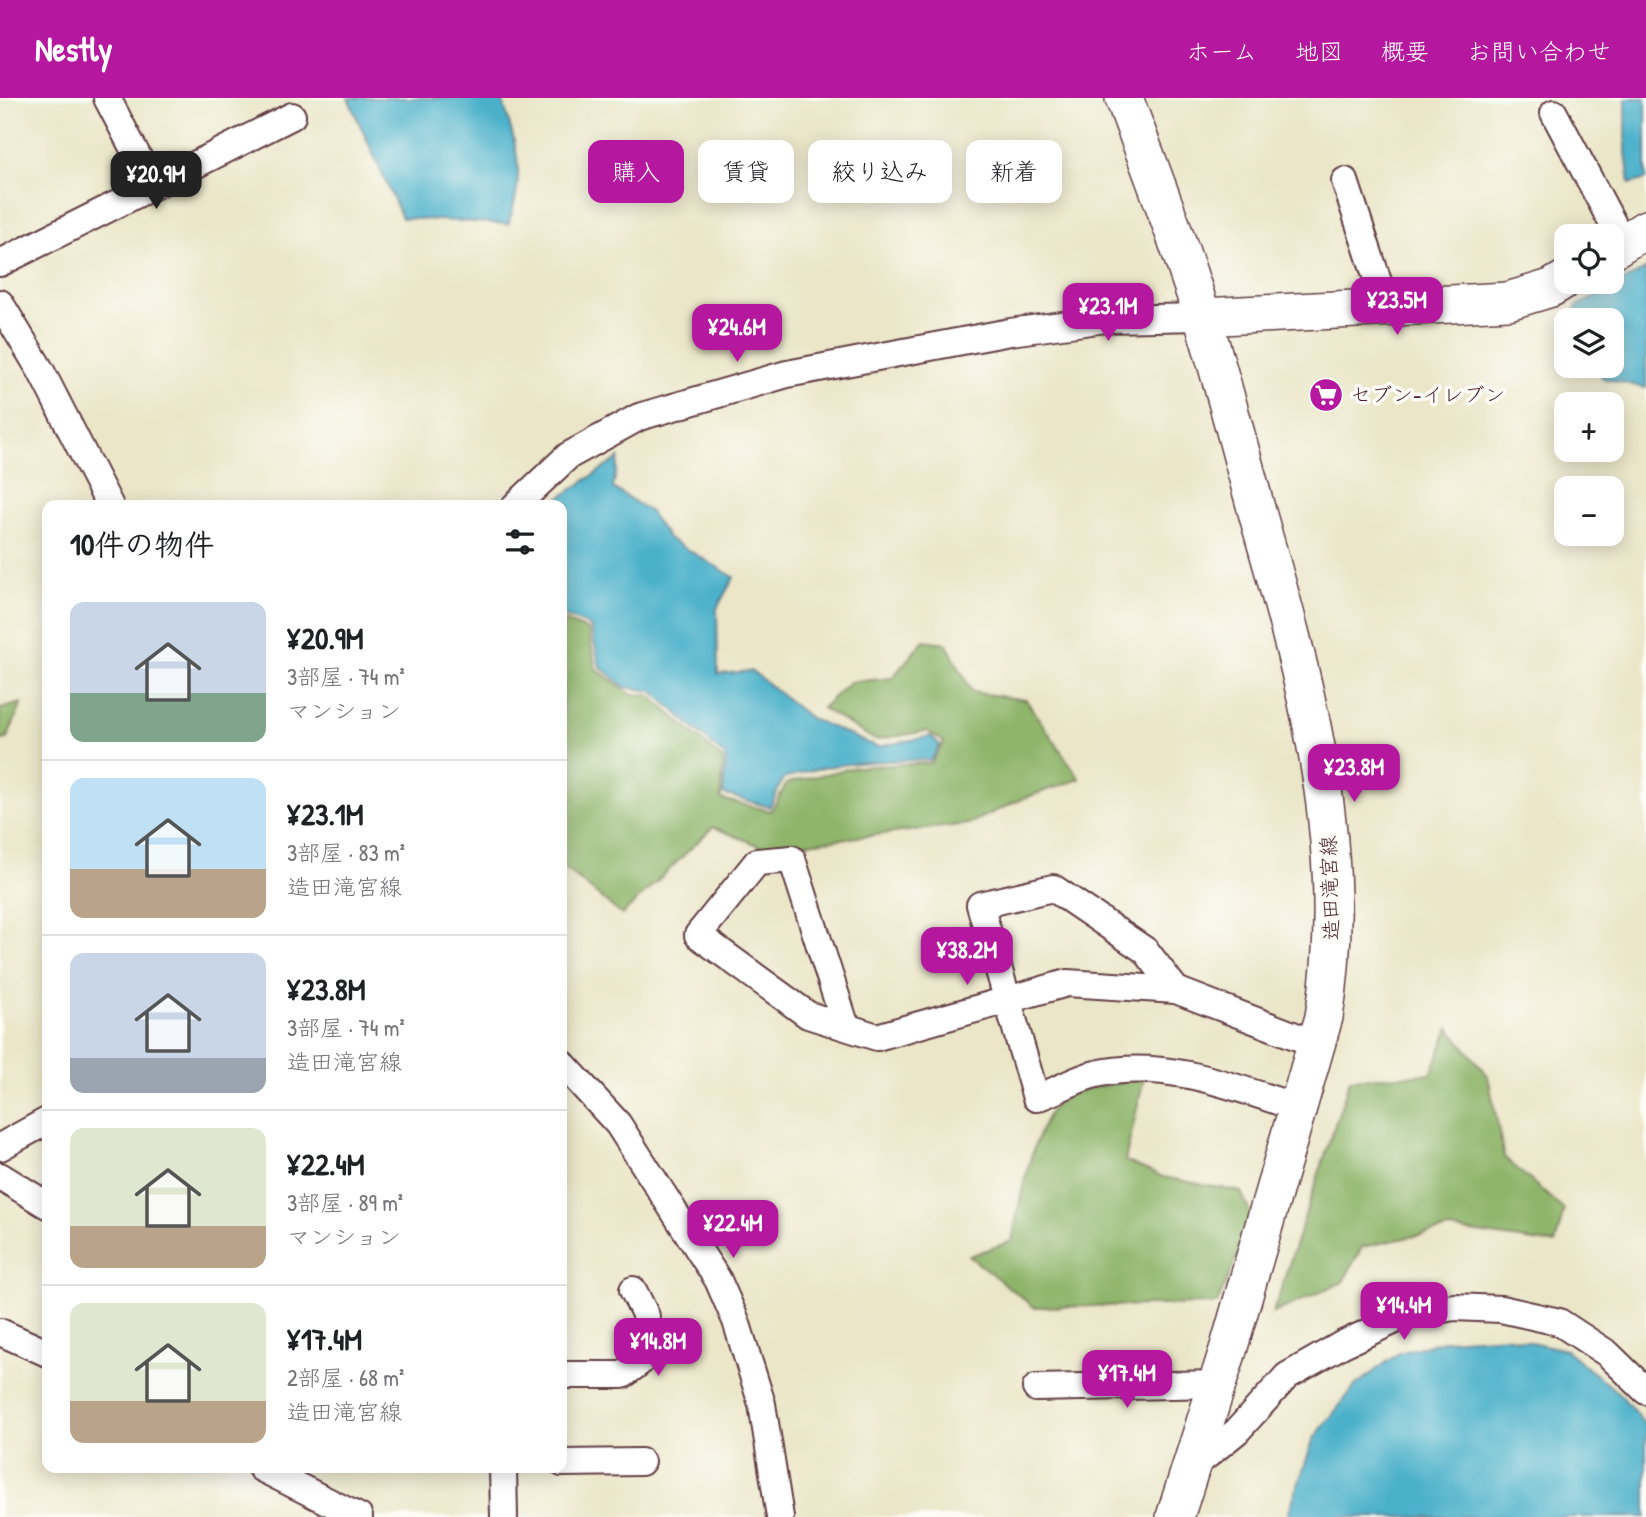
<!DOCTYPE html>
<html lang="ja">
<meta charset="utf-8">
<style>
body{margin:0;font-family:"Patrick Hand","Klee One",sans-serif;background:#f6f6f6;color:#202124;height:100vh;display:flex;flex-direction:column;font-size:26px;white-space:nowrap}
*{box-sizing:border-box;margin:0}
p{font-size:23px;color:#757577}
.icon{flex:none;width:38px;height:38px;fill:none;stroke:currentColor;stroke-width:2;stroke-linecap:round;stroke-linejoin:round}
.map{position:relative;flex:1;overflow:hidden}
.sheet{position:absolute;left:42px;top:402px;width:525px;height:973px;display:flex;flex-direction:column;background:#fff;border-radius:14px;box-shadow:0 4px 18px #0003}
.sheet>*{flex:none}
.hud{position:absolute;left:588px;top:42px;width:665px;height:63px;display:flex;gap:14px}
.tools{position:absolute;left:1554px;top:126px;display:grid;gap:14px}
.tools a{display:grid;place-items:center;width:70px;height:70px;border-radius:14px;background:#fff;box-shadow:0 4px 18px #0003;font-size:35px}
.price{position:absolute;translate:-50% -60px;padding:0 16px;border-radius:14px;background:#b5179e;color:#fff;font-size:23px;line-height:46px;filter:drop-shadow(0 2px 4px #0008)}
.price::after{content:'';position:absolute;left:50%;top:42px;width:21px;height:16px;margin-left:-10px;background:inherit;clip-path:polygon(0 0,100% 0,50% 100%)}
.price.active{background:#222;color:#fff}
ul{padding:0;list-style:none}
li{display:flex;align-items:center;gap:21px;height:175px;padding:0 28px}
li+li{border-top:2px solid #e0e0e0}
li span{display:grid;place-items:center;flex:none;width:196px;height:140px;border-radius:14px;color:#555}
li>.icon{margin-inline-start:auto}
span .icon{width:84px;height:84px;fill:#fffc;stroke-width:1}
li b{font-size:30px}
h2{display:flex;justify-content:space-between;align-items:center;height:84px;padding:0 28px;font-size:30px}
.pill{padding:0 24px;border-radius:14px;background:#fff;box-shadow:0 4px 18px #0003;font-size:24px;line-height:63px}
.pill.active{background:#b5179e;color:#fff}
header{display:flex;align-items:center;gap:42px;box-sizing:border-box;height:98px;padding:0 35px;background:#b5179e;color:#fff}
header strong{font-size:33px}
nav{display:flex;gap:38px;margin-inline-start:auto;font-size:24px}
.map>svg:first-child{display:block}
.forest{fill:#8eb56b;stroke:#6c6a4b;stroke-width:2}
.water{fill:#4bb1ca;stroke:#4a687a;stroke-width:2}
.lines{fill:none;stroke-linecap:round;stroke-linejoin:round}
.street-casing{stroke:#623d43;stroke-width:30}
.secondary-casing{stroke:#623d43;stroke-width:40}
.street{stroke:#fff;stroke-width:26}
.secondary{stroke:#fff;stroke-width:37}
.labels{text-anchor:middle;stroke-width:7;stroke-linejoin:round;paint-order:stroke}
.poi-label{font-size:21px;fill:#4a1f2b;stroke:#fdfcf7;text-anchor:start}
.street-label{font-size:21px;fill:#4a1f2b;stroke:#fdfcf7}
</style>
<header>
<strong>Nestly</strong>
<nav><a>ホーム</a><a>地図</a><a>概要</a><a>お問い合わせ</a></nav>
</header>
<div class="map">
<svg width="1646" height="1419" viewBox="0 0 1646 1419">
<rect width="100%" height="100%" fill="#fdfcf7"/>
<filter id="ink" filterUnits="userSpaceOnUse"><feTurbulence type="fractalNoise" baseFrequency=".0143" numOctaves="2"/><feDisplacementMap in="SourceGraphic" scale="14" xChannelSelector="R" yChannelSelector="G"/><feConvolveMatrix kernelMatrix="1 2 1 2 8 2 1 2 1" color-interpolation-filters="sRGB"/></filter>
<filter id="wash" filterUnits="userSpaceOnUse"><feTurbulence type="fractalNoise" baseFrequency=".00686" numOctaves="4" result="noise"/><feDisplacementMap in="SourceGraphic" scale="28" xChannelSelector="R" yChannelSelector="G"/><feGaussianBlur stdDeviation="1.57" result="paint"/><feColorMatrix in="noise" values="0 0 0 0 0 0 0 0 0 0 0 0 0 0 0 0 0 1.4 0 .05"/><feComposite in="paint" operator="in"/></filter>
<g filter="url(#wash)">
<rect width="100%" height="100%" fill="#ebe6c8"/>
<g class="forest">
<path d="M562 522 588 532 596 571 631 596 649 597 723 662 721 701 771 713 787 685 855 669 931 665 944 644 927 633 875 642 822 610 850 584 892 580 924 542 946 545 972 594 1026 602 1080 681 1024 700 968 726 765 750 713 729 622 817 562 768Z"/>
<path d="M22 605 7 641 0 642V611Z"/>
<path d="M1449 930 1488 978 1504 1059 1564 1112 1555 1146 1449 1131 1362 1149 1343 1184 1273 1215 1350 981 1431 976Z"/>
<path d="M1144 980 1125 1063 1163 1079 1241 1094 1253 1121 1217 1206 1034 1209 969 1158 1012 1143C1018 1111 1035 1013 1065 999 1085 989 1121 985 1144 980Z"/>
</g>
<g class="water">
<path d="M348 0H502C516 49 527 75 508 126L402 120Z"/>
<path d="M1626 0H1646V81L1630 86 1626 55Z"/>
<path d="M1646 171V290L1603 280 1594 268H1612V222H1574L1576 209Z"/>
<path d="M619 360 613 390 649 413 668 440 734 479 717 510 718 576 752 573 810 620 877 649 931 638 940 647 931 662C880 662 830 664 783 681L770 709 723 696 726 659 652 593 625 589 600 569 590 528 562 517V408H554L559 400Z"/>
<path d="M1505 1238 1566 1252 1621 1297 1646 1328V1419H1287L1314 1340 1356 1287 1399 1255 1446 1242Z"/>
</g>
</g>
<g filter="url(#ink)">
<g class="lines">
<g class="street-casing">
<g id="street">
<path d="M107 0 153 88"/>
<path d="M1554 15 1623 145"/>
<path d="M1345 83 1387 211"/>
<path d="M0 165 292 18"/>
<path d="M0 205 41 273 110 408"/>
<path d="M515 408 568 358 639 319 787 276 1010 234 1106 221 1202 219"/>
<path d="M1176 892 1146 853 1053 790 980 807 1036 1000C1056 994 1076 980 1096 976 1163 960 1235 989 1298 1010"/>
<path d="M846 929 792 761 757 764 698 837 808 917 877 939 1067 885 1176 892 1316 946"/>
<path d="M562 965 618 1026 718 1182 736 1223 762 1306 780 1419"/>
<path d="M0 1049 47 1023"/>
<path d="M0 1078 47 1107"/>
<path d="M0 1234 47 1255"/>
<path d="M562 1277H623L640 1264 646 1218 633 1192"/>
<path d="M1036 1290 1217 1286"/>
<path d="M562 1365 641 1364"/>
<path d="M261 1370 359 1419"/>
<path d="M503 1370 504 1419"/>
<path d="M1190 1371 1237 1333 1287 1278 1343 1246 1404 1218 1454 1209 1501 1211 1559 1224 1608 1256 1646 1293"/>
</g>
</g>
<g class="secondary-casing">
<g id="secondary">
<path d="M1124 0C1147 61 1171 123 1191 184 1217 260 1236 338 1257 414 1304 579 1352 747 1324 919L1229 1249 1175 1419"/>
<path d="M1612 152 1646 131"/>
<path d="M1202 219 1508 203 1551 190 1566 181"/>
</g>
</g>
<use href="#street" class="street"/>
<use href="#secondary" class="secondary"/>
</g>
</g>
<defs>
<g id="supermarket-disc" transform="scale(1.75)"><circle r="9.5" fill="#b5179e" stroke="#fdfcf7"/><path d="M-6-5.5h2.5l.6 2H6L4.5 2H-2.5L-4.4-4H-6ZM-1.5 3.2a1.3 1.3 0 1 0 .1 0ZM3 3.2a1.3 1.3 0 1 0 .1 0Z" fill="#fff"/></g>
</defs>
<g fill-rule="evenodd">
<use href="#supermarket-disc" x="1326" y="297"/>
</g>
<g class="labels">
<g class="poi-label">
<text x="1350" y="304">セブン-イレブン</text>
</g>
<g class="street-label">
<text transform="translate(1330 790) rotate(-92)" y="7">造田滝宮線</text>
</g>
</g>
</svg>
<div class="tools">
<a><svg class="icon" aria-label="locate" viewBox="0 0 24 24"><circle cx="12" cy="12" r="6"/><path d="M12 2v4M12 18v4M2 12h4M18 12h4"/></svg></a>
<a><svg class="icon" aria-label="layers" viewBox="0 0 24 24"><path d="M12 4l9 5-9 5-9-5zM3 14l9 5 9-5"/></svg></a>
<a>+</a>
<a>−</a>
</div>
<b class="price active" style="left:156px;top:113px">¥20.9M</b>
<b class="price" style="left:1397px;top:239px">¥23.5M</b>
<b class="price" style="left:1108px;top:245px">¥23.1M</b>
<b class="price" style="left:737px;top:266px">¥24.6M</b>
<b class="price" style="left:1354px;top:706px">¥23.8M</b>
<b class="price" style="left:967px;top:889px">¥38.2M</b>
<b class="price" style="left:733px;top:1162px">¥22.4M</b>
<b class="price" style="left:1404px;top:1244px">¥14.4M</b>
<b class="price" style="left:658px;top:1280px">¥14.8M</b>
<b class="price" style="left:1127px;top:1312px">¥17.4M</b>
<div class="hud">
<a class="pill active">購入</a>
<a class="pill">賃貸</a>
<a class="pill">絞り込み</a>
<a class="pill">新着</a>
</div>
<section class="sheet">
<h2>10件の物件<svg class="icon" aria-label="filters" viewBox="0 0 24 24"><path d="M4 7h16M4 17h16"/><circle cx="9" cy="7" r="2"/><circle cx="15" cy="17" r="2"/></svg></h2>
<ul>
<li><span style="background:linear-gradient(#c9d6e8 65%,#7fa58c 0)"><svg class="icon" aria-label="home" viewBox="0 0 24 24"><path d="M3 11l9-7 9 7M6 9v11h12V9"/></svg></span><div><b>¥20.9M</b><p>3部屋 · 74 m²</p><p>マンション</p></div></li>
<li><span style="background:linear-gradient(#bfe0f5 65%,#b9a48a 0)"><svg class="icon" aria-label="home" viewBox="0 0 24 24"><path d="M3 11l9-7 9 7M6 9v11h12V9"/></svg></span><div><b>¥23.1M</b><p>3部屋 · 83 m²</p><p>造田滝宮線</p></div></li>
<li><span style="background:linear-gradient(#c9d6e8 75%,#9aa5b1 0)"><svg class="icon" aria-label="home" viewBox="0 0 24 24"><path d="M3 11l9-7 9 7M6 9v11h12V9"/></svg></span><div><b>¥23.8M</b><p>3部屋 · 74 m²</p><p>造田滝宮線</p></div></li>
<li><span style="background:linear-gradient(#dfe7d0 70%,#b9a48a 0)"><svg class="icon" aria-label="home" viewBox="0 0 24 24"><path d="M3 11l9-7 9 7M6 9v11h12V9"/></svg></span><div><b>¥22.4M</b><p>3部屋 · 89 m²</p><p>マンション</p></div></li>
<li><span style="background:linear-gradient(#dfe7d0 70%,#b9a48a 0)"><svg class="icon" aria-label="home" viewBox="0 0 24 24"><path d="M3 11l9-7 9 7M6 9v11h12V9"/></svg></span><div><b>¥17.4M</b><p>2部屋 · 68 m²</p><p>造田滝宮線</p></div></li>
</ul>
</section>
</div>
